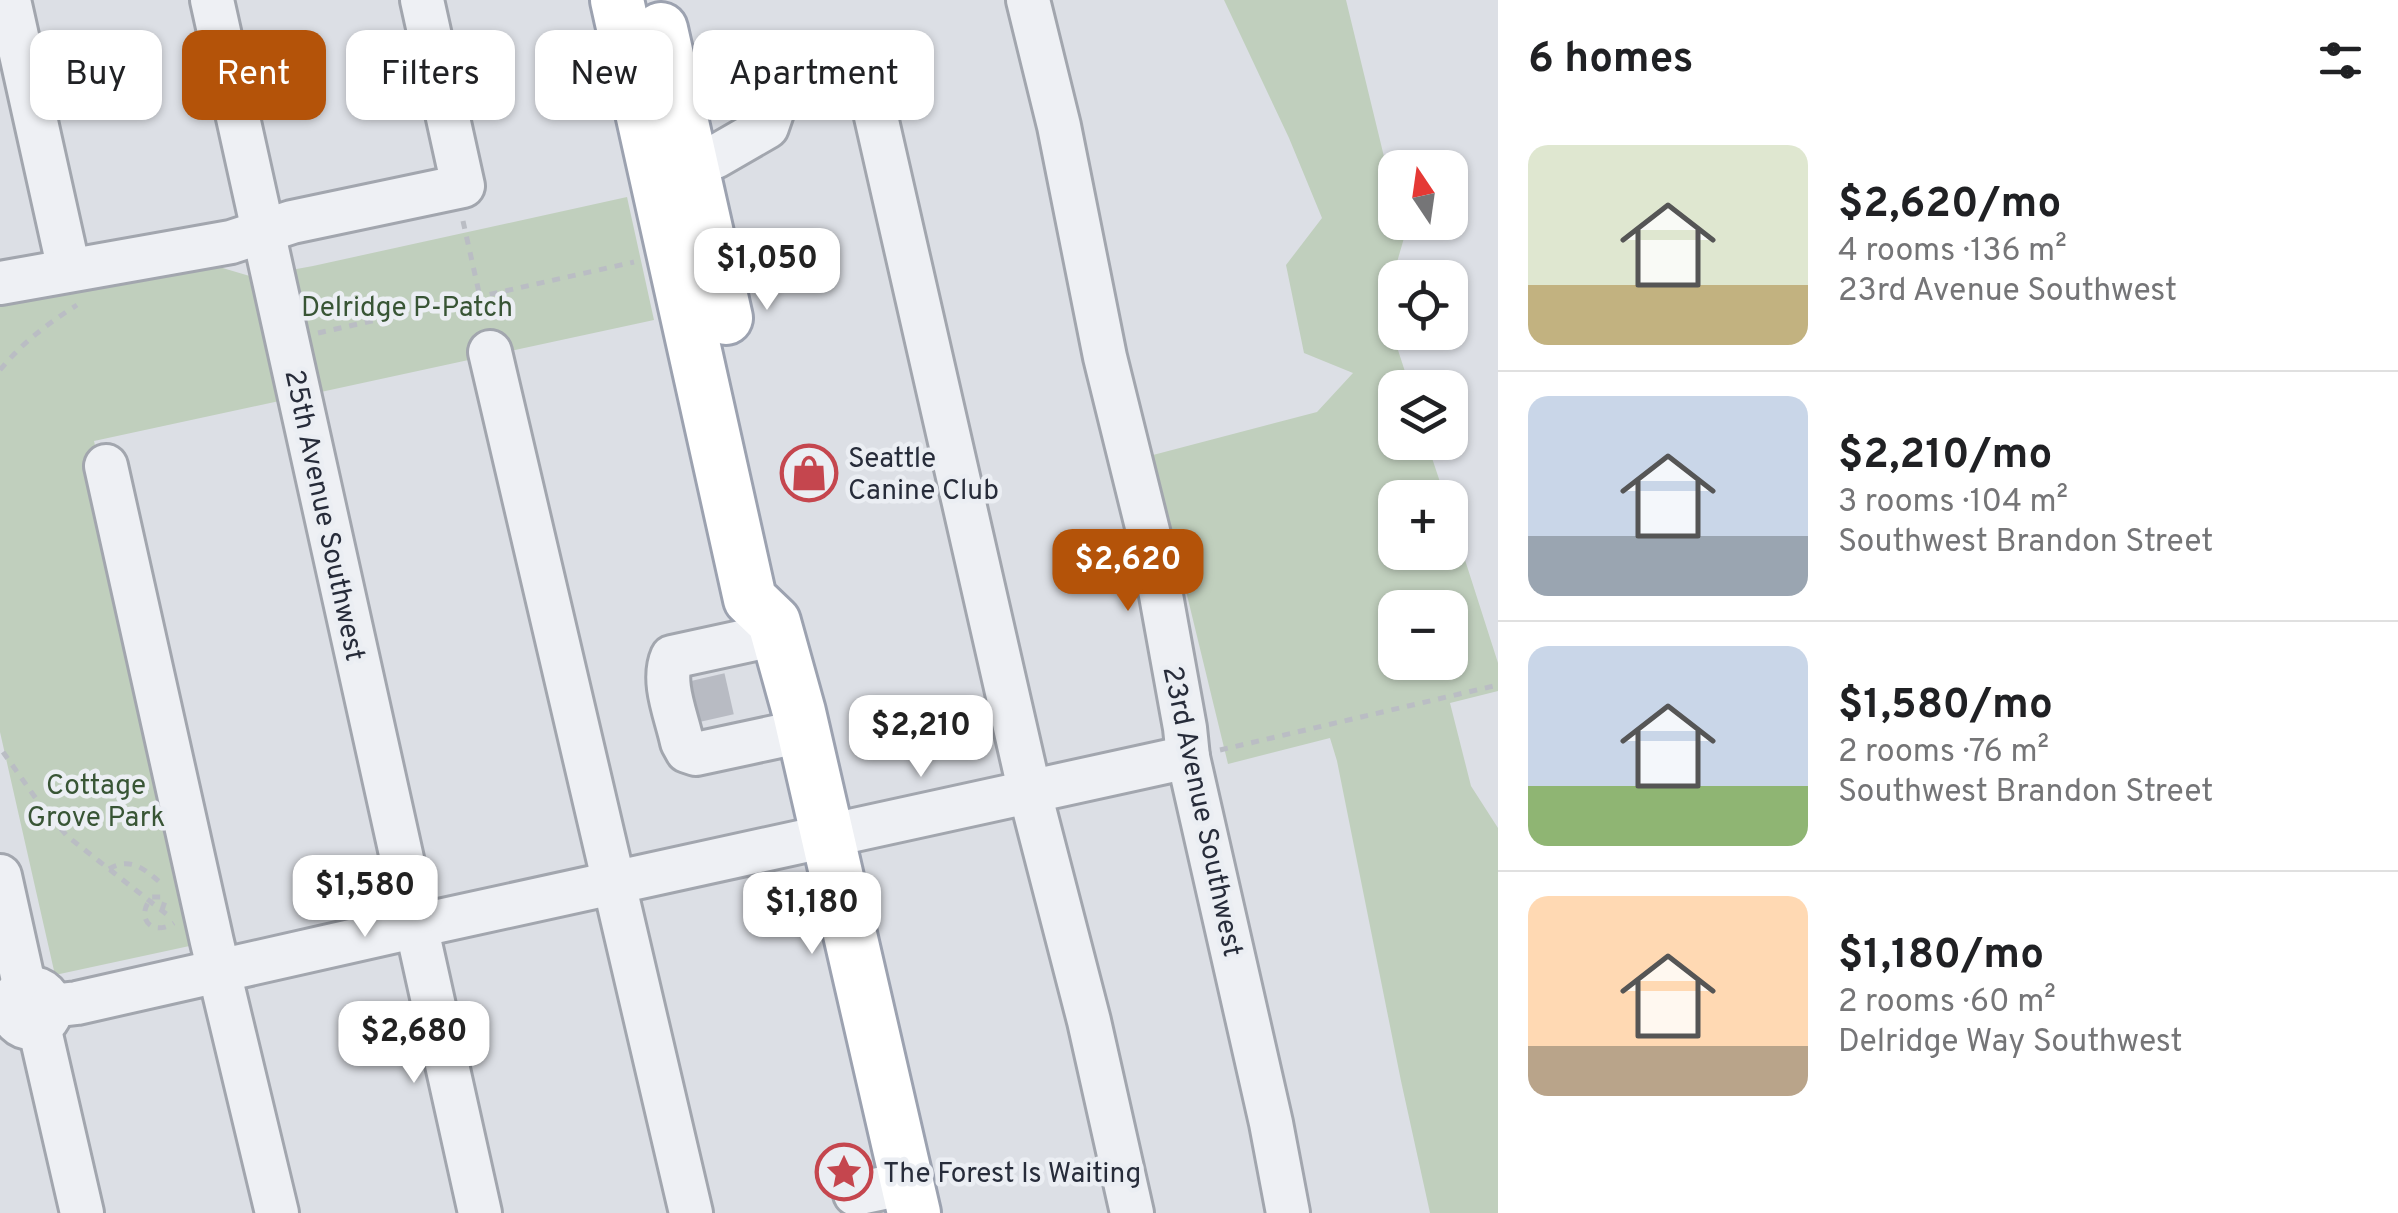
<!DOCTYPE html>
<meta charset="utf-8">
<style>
body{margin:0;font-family:Overpass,sans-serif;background:#f6f6f6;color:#202124;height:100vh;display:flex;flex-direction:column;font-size:38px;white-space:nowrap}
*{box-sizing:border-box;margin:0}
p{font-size:32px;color:#757577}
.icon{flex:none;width:55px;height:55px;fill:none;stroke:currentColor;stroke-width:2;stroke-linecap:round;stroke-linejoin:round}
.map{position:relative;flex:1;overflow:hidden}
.panel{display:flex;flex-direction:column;background:#fff;width:900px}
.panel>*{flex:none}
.banner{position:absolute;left:30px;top:30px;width:950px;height:90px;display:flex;gap:20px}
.needle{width:65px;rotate:347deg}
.controls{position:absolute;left:1378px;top:150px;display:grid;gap:20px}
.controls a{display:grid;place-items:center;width:90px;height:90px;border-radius:20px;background:#fff;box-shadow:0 2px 8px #0004;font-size:50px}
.price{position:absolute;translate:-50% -85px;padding:0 22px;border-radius:20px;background:#fff;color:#222;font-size:32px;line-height:65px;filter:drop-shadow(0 2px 5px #0008)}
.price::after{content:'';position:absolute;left:50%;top:60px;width:30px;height:22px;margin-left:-15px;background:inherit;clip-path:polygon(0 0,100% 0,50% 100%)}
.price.on{background:#b45309;color:#fff}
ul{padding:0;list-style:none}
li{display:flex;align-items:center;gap:30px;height:250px;padding:0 30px}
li+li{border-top:2px solid #e0e0e0}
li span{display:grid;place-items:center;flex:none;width:280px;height:200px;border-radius:20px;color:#555}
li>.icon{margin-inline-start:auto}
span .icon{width:120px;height:120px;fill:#fffc;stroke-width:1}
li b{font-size:42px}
h2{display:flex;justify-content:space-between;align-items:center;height:120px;padding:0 30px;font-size:42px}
.chip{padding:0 35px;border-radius:20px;background:#fff;box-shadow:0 2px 8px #0004;font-size:35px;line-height:90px}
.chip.on{background:#b45309;color:#fff}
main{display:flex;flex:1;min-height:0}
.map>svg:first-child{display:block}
.green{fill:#c0cfbd;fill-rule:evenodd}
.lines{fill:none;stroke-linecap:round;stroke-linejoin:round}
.minor-tunnel{stroke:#b8bbc3;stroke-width:42;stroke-dasharray:42 21;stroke-linecap:butt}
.minor-casing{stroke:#a2a6ae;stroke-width:48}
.major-casing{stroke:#9ca2b0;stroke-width:58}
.path{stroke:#babdc4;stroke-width:5;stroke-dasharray:8 8;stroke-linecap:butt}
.minor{stroke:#eef0f4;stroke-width:42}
.major{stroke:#fff;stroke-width:52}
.labels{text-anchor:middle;stroke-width:9;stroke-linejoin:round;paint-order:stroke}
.park-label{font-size:28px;fill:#385535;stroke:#ebeef3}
.poi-label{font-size:28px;fill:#272c3a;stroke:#ebeef3;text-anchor:start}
.street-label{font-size:28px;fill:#272c3a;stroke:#ebeef3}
</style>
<main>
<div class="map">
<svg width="1498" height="1213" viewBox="0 0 1498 1213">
<rect width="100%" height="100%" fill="#dcdfe5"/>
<g class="green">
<path d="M1224 0H1346L1395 202V222L1400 223 1404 238 1384 307 1410 387 1395 388V442L1427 443 1445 497 1395 498V552H1450V513L1498 663V691L1450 703 1471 786 1498 828V1213H1430L1401 1081 1337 761 1330 738 1228 764 1153 455 1317 412 1353 373 1304 353 1286 265 1322 218 1289 138ZM1395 608H1450V662H1395Z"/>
<path d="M627 197 654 320 94 441 208 942 55 975 0 732V296L199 261 253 277 313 266Z"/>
</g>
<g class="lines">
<path class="minor-tunnel" d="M704 678 714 722"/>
<g class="minor-casing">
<g id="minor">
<path d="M9 0 69 270"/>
<path d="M212 0 414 913"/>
<path d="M1028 0 1059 126 1105 357 1153 551 1185 728 1188 757 1271 1123 1288 1213"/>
<path d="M662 170 715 157 767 127 778 95 800 82 851 83 872 99 1030 793 1089 1021 1132 1213"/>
<path d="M0 283 231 242 292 222 463 186 422 0"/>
<path d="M490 352 691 1213"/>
<path d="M106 466 212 942 277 1213"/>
<path d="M778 634 672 657C661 682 677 717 682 742L687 751 696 754 803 731"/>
<path d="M0 876 25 989"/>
<path d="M430 923 1188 757"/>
<path d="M420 943 480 1213"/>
<circle cx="31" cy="1008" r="20"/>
<path d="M51 1006 77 1003 400 930"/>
<path d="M39 1026 82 1213"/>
<path d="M855 1194 907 1183"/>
</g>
</g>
<g class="major-casing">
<g id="major">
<path d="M617 0 750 599 774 622 799 712 914 1213"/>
<path d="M661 29 726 318"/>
</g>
</g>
<g class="path">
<path d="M463 221 480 297"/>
<path d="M318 333 634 262"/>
<path d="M0 370C22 343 47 324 77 305"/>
<path d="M1220 750 1498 685"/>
<path d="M3 752 37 800 67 836 170 917"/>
<path d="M109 869C131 856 144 869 162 884"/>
<path d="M162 910 165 901 161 897H152C134 918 152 937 174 923"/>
</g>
<use href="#minor" class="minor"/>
<use href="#major" class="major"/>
</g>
<defs>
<g id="shop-ring" transform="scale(2.875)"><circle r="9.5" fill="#ebeef3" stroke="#c5464e" stroke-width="1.5"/><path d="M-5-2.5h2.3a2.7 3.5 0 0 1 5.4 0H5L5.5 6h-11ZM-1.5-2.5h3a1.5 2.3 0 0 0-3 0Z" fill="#c5464e"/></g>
<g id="sight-ring" transform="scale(2.875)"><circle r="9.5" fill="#ebeef3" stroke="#c5464e" stroke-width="1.5"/><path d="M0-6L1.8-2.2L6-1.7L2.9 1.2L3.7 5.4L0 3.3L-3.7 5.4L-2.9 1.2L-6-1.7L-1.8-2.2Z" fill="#c5464e"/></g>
</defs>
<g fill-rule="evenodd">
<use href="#shop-ring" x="809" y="473"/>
<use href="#sight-ring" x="844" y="1172"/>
</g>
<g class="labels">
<g class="park-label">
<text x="407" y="316">Delridge P-Patch</text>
<text x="96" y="794">Cottage<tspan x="96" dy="32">Grove Park</tspan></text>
</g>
<g class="poi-label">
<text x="848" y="467">Seattle<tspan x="848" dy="32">Canine Club</tspan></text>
<text x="883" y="1182">The Forest Is Waiting</text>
</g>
<g class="street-label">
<text transform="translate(326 515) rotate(78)" y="10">25th Avenue Southwest</text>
<text transform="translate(1204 811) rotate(78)" y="10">23rd Avenue Southwest</text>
</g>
</g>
</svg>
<div class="controls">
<a><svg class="needle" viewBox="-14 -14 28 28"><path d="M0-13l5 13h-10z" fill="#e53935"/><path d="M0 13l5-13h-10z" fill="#757577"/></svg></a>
<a><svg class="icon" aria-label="locate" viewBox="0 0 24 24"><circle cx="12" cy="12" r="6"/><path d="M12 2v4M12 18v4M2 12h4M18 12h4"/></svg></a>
<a><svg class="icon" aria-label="layers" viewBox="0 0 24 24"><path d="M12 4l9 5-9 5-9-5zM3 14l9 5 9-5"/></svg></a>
<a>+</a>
<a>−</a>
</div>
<b class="price" style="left:767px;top:313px">$1,050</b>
<b class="price on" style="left:1128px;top:614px">$2,620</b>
<b class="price" style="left:921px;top:780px">$2,210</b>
<b class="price" style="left:365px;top:940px">$1,580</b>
<b class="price" style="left:812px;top:957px">$1,180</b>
<b class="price" style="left:414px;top:1086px">$2,680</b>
<div class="banner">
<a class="chip">Buy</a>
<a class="chip on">Rent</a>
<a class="chip">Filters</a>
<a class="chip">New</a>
<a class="chip">Apartment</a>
</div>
</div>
<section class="panel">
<h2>6 homes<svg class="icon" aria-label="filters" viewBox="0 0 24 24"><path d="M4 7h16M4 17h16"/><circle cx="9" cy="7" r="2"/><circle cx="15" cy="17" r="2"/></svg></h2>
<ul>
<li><span style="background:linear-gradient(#dfe7d0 70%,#c2b280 0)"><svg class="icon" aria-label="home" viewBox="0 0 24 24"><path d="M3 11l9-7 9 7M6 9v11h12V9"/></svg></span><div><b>$2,620/mo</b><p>4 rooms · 136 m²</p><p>23rd Avenue Southwest</p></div></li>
<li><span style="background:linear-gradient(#c9d6e8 70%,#9aa5b1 0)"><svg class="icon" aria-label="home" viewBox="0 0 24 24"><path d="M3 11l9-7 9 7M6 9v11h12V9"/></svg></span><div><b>$2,210/mo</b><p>3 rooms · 104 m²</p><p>Southwest Brandon Street</p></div></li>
<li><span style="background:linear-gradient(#c9d6e8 70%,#8fb573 0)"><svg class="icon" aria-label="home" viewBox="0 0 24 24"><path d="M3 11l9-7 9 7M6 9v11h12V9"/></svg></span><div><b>$1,580/mo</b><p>2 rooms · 76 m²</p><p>Southwest Brandon Street</p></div></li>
<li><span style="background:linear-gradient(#ffd9b3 75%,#b9a48a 0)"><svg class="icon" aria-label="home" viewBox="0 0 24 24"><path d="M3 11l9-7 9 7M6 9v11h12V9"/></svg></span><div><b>$1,180/mo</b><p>2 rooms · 60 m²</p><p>Delridge Way Southwest</p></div></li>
</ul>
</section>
</main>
